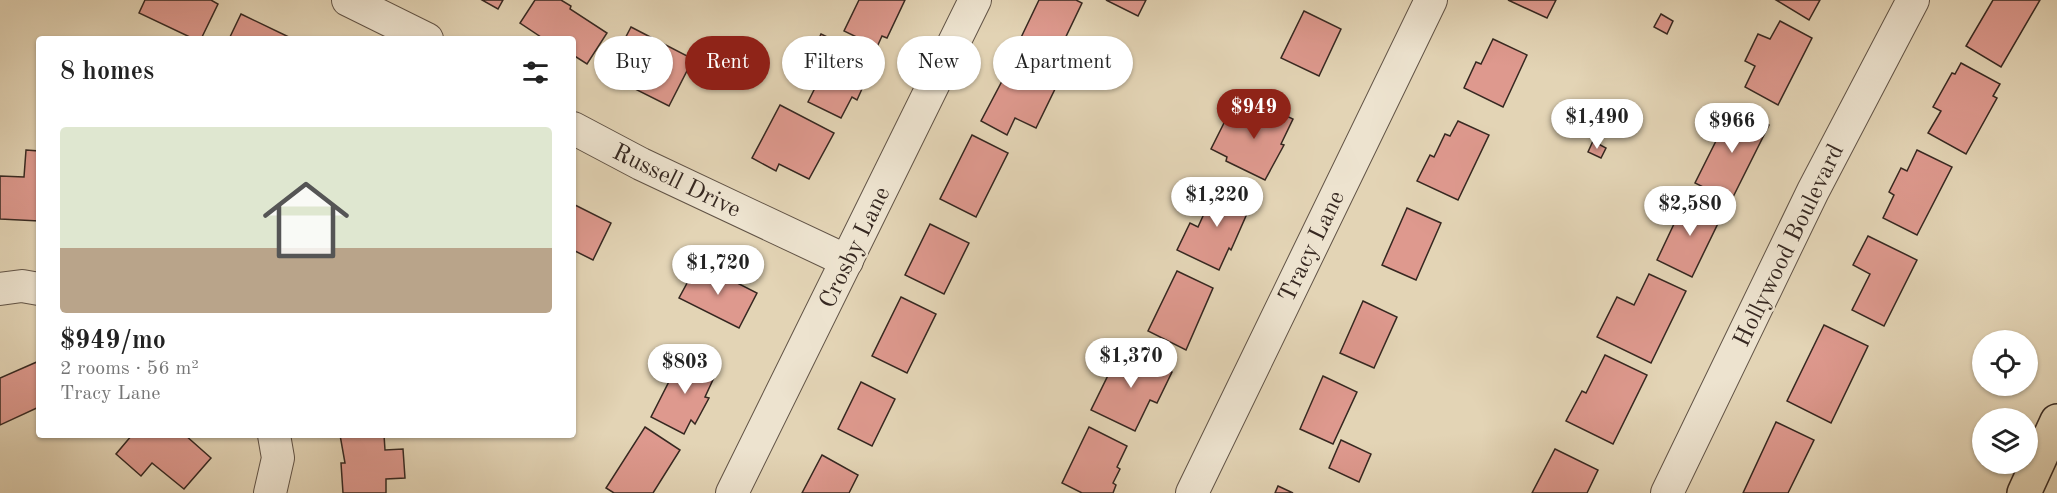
<!DOCTYPE html>
<meta charset="utf-8">
<style>
body{margin:0;font-family:"Old Standard TT",serif;background:#f2f2f2;color:#222;height:100vh;display:flex;flex-direction:column;font-size:22px;white-space:nowrap}
*{box-sizing:border-box;margin:0}
p{font-size:20px;color:#767676}
.icon{flex:none;width:33px;height:33px;fill:none;stroke:currentColor;stroke-width:2;stroke-linecap:round;stroke-linejoin:round}
.map{position:relative;flex:1;overflow:hidden}
.sheet{position:absolute;left:36px;top:36px;width:540px;height:402px;display:flex;flex-direction:column;background:#fff;border-radius:6px;box-shadow:0 2px 4px #0004}
.sheet>*{flex:none}
.guide{position:absolute;left:594px;top:36px;width:570px;height:54px;display:flex;gap:12px}
.tools{position:absolute;left:1972px;top:330px;display:grid;gap:12px}
.tools a{display:grid;place-items:center;width:66px;height:66px;border-radius:50%;background:#fff;box-shadow:0 2px 4px #0004;font-size:30px}
.price{position:absolute;translate:-50% -51px;padding:0 14px;border-radius:21px;background:#fff;color:#222;font-size:20px;line-height:39px;filter:drop-shadow(0 2px 3px #0008)}
.price::after{content:'';position:absolute;left:50%;top:36px;width:18px;height:14px;margin-left:-9px;background:inherit;clip-path:polygon(0 0,100% 0,50% 100%)}
.price.on{background:#8f2418;color:#fff}
ul{padding:0;list-style:none}
li{display:grid;align-content:center;gap:12px;height:318px;padding:0 24px}
li+li{border-top:2px solid #e0e0e0}
li span{display:grid;place-items:center;height:186px;border-radius:6px;color:#555}
li>.icon{margin-inline-start:auto}
span .icon{width:108px;height:108px;fill:#fffc;stroke-width:1}
li b{font-size:26px}
h2{display:flex;justify-content:space-between;align-items:center;height:72px;padding:0 24px;font-size:26px}
.tag{padding:0 21px;border-radius:27px;background:#fff;box-shadow:0 2px 4px #0004;font-size:21px;line-height:54px}
.tag.on{background:#8f2418;color:#fff}
.map>svg:first-child{display:block}
.building{fill:#de998e;stroke:#362821;stroke-width:1.5}
.lines{fill:none;stroke-linecap:round;stroke-linejoin:round}
.street-casing{stroke:#615346;stroke-width:34}
.primary-casing{stroke:#362821;stroke-width:36}
.street{stroke:#ede3cf;stroke-width:32}
.primary{stroke:#e3d4b5;stroke-width:33}
.labels{text-anchor:middle;stroke-width:5;stroke-linejoin:round;paint-order:stroke}
.street-label{font-size:24px;fill:#362821;stroke:#ede3cf}
</style>
<div class="map">
<svg width="2057" height="493" viewBox="0 0 2057 493">
<rect width="100%" height="100%" fill="#e3d4b5"/>
<filter id="stains"><feTurbulence type="fractalNoise" baseFrequency=".00333" numOctaves="4"/><feColorMatrix values="0 0 0 0 .2 0 0 0 0 .09 0 0 0 0 .02 0 0 0 .5 -.17"/></filter>
<radialGradient id="worn" r=".72"><stop offset=".6" stop-color="#630" stop-opacity="0"/><stop offset="1" stop-color="#630" stop-opacity=".3"/></radialGradient>
<g class="building">
<path d="M145 0H211L218 4 201 39H194L139 13Z"/>
<path d="M482 0H503L498 9Z"/>
<path d="M535 0H561L571 6 570 9 607 33 587 64 573 55V39H544L520 23Z"/>
<path d="M859 0H905L887 38 882 36 877 47 844 31Z"/>
<path d="M1039 0H1076L1082 3 1062 45 1080 53 1070 74 1016 48Z"/>
<path d="M1106 0H1146L1138 16Z"/>
<path d="M1508 0H1556L1547 18Z"/>
<path d="M1776 0H1820L1809 20Z"/>
<path d="M1993 0H2040L2001 67 1966 46Z"/>
<path d="M1304 11 1341 29 1319 76 1281 58Z"/>
<path d="M241 14 293 39H229Z"/>
<path d="M1661 14 1673 21 1667 34 1654 27Z"/>
<path d="M1780 21 1812 38 1778 105 1745 87 1755 66 1745 61 1758 34 1770 39Z"/>
<path d="M631 27 693 59 669 106 635 89 645 69 617 54Z"/>
<path d="M821 34 875 60 857 100 852 97 841 118 808 102 826 66 810 58Z"/>
<path d="M1493 39 1527 55 1503 107 1464 88 1476 62 1481 64Z"/>
<path d="M1961 63 2000 84 1993 96 1997 98 1966 154 1928 133 1941 111 1933 107 1952 73 1955 74Z"/>
<path d="M1010 66 1055 89 1036 128 1015 118 1007 135 981 121Z"/>
<path d="M1257 102 1293 119 1281 144 1284 145 1265 180 1226 161 1227 157 1211 149 1228 115 1246 124Z"/>
<path d="M780 105 834 133 809 179 779 164 776 171 752 158Z"/>
<path d="M1733 107 1769 125 1731 201 1695 183Z"/>
<path d="M1458 121 1489 135 1458 200 1417 181 1430 155 1434 157 1445 134 1450 136Z"/>
<path d="M972 135 1008 153 976 217 940 199Z"/>
<path d="M1593 141 1606 148 1601 158 1588 152Z"/>
<path d="M26 150 39 151V221L0 219V176L24 177Z"/>
<path d="M1917 150 1952 167 1917 235 1883 218 1894 195 1889 192 1901 168 1907 171Z"/>
<path d="M1218 183 1253 200 1231 250 1229 248 1219 270 1177 250 1190 223 1198 227Z"/>
<path d="M1698 199 1724 211 1692 277 1657 260 1682 207 1692 212Z"/>
<path d="M573 204 611 223 593 260 573 250Z"/>
<path d="M1407 208 1441 223 1416 280 1382 265Z"/>
<path d="M930 224 969 243 944 294 905 275Z"/>
<path d="M1868 236 1917 260 1884 326 1852 310 1870 274 1853 265Z"/>
<path d="M698 263 757 293 739 328 679 298Z"/>
<path d="M1177 271 1213 288 1186 350 1148 331Z"/>
<path d="M1649 274 1686 291 1651 363 1597 337 1617 297 1634 305Z"/>
<path d="M901 297 936 314 907 373 872 356Z"/>
<path d="M1363 301 1397 317 1374 368 1340 353Z"/>
<path d="M1824 325 1868 346 1831 423 1787 401Z"/>
<path d="M1122 347 1172 372 1157 403 1150 400 1135 431 1091 410Z"/>
<path d="M683 354 717 371 705 397 709 398 695 424 691 420 684 434 651 417Z"/>
<path d="M1605 355 1647 375 1613 444 1566 421 1582 391 1586 393Z"/>
<path d="M39 361V407L0 425V378Z"/>
<path d="M1323 376 1357 392 1333 444 1300 429Z"/>
<path d="M861 382 895 399 872 446 838 429Z"/>
<path d="M1776 422 1814 440 1788 493H1743Z"/>
<path d="M645 427 680 450 653 493H614L606 488Z"/>
<path d="M1089 427 1127 446 1117 467 1120 469 1113 483 1116 485 1113 493H1082L1062 483Z"/>
<path d="M132 435H185L211 458 184 489 152 463 141 476 116 454Z"/>
<path d="M340 435H384L385 450 403 449 405 478 386 479V493H343L341 463H345Z"/>
<path d="M1341 440 1371 454 1359 482 1329 468Z"/>
<path d="M1555 449 1598 470 1587 493H1532Z"/>
<path d="M822 455 858 475 849 493H802Z"/>
<path d="M1278 486 1293 493H1275Z"/>
</g>
<g class="lines">
<g class="street-casing">
<g id="street">
<path d="M348 0 427 39"/>
<path d="M573 128 641 164 847 261"/>
<path d="M0 289 22 286 39 289"/>
<path d="M270 493 278 458 274 435"/>
<path d="M732 493 975 0"/>
<path d="M1192 493 1431 0"/>
<path d="M1667 493 1813 191 1913 0"/>
</g>
</g>
<g class="primary-casing">
<path id="primary" d="M2024 493 2057 421"/>
</g>
<use href="#street" class="street"/>
<use href="#primary" class="primary"/>
</g>
<g class="labels">
<g class="street-label">
<text transform="translate(677 180) rotate(26)" y="8">Russell Drive</text>
<text transform="translate(1788 245) rotate(-64)" y="8">Hollywood Boulevard</text>
<text transform="translate(1311 246) rotate(-64)" y="8">Tracy Lane</text>
<text transform="translate(854 247) rotate(-64)" y="8">Crosby Lane</text>
</g>
</g>
<rect width="100%" height="100%" filter="url(#stains)"/>
<rect width="100%" height="100%" fill="url(#worn)"/>
</svg>
<div class="tools">
<a><svg class="icon" aria-label="locate" viewBox="0 0 24 24"><circle cx="12" cy="12" r="6"/><path d="M12 2v4M12 18v4M2 12h4M18 12h4"/></svg></a>
<a><svg class="icon" aria-label="layers" viewBox="0 0 24 24"><path d="M12 4l9 5-9 5-9-5zM3 14l9 5 9-5"/></svg></a>
</div>
<b class="price on" style="left:1254px;top:140px">$949</b>
<b class="price" style="left:1597px;top:150px">$1,490</b>
<b class="price" style="left:1732px;top:154px">$966</b>
<b class="price" style="left:1217px;top:228px">$1,220</b>
<b class="price" style="left:1690px;top:237px">$2,580</b>
<b class="price" style="left:718px;top:296px">$1,720</b>
<b class="price" style="left:1131px;top:389px">$1,370</b>
<b class="price" style="left:685px;top:395px">$803</b>
<div class="guide">
<a class="tag">Buy</a>
<a class="tag on">Rent</a>
<a class="tag">Filters</a>
<a class="tag">New</a>
<a class="tag">Apartment</a>
</div>
<section class="sheet">
<h2>8 homes<svg class="icon" aria-label="filters" viewBox="0 0 24 24"><path d="M4 7h16M4 17h16"/><circle cx="9" cy="7" r="2"/><circle cx="15" cy="17" r="2"/></svg></h2>
<ul>
<li><span style="background:linear-gradient(#dfe7d0 65%,#b9a48a 0)"><svg class="icon" aria-label="home" viewBox="0 0 24 24"><path d="M3 11l9-7 9 7M6 9v11h12V9"/></svg></span><div><b>$949/mo</b><p>2 rooms · 56 m²</p><p>Tracy Lane</p></div></li>
</ul>
</section>
</div>
